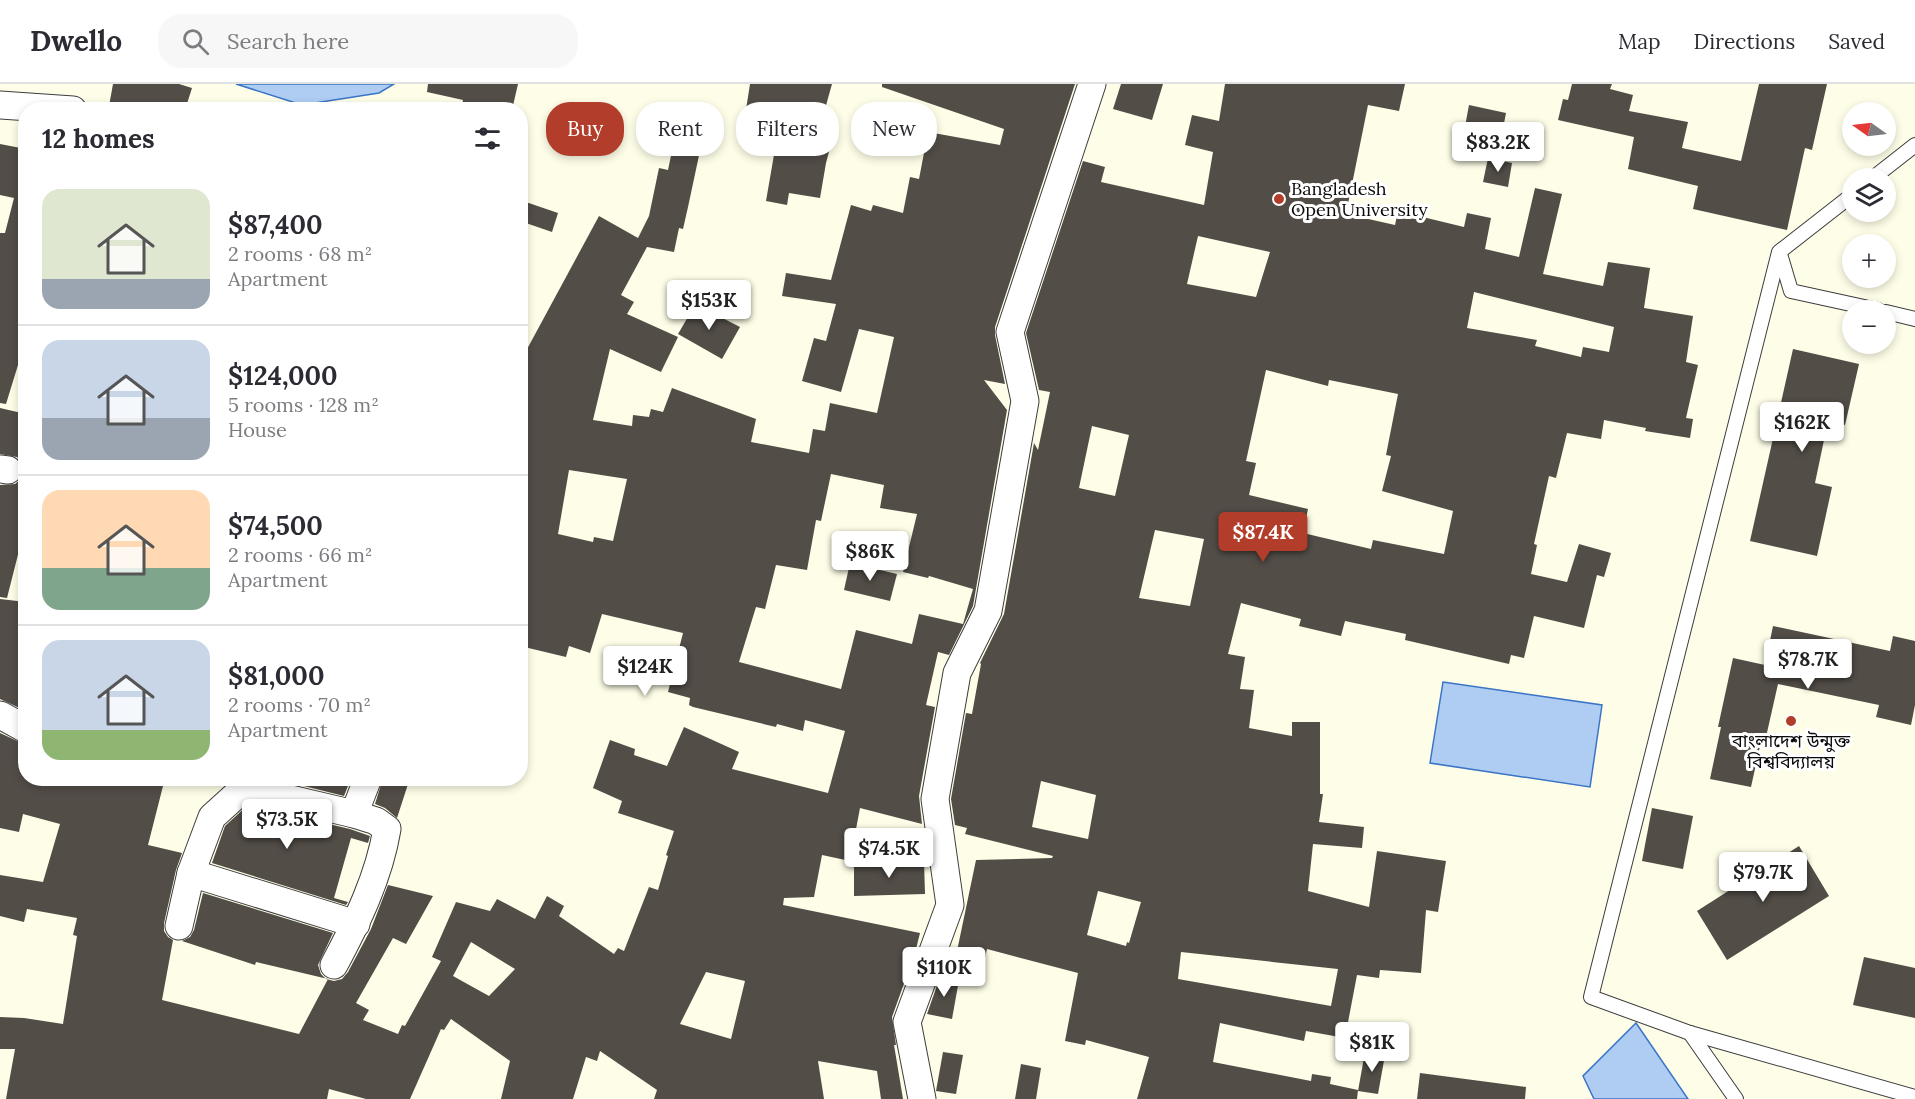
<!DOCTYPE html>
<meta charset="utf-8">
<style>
body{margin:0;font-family:Lora,"Noto Sans Bengali",serif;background:#f7f7f7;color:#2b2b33;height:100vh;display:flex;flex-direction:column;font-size:22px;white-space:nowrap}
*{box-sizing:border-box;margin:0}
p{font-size:20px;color:#7c7c81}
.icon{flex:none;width:33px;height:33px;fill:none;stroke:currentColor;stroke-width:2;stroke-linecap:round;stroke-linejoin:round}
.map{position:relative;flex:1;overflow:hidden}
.sheet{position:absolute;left:18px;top:18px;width:510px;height:684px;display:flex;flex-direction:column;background:#fff;border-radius:24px;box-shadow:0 3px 9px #0003}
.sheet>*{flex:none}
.guide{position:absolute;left:546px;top:18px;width:570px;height:54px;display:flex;gap:12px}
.needle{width:39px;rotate:284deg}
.controls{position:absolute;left:1842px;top:18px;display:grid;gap:12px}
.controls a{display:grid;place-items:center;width:54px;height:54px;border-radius:50%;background:#fff;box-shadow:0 3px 9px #0003;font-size:30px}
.price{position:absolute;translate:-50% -51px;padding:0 14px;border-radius:6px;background:#fff;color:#222;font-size:20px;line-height:39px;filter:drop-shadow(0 2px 3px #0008)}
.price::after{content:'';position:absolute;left:50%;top:36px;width:18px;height:14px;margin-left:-9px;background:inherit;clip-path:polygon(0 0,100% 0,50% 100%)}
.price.on{background:#b23d2a;color:#fff}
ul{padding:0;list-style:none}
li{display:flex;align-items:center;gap:18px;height:150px;padding:0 24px}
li+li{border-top:2px solid #e1e1e2}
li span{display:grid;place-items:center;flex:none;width:168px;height:120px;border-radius:18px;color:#555}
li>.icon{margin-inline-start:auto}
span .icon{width:72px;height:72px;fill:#fffc;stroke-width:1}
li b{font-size:26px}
h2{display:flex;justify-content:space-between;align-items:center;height:72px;padding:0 24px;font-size:26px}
.tag{padding:0 21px;border-radius:24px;background:#fff;box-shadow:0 3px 9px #0003;font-size:21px;line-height:54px}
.tag.on{background:#b23d2a;color:#fff}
header{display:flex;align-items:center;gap:36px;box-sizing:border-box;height:84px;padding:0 30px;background:#fff;border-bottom:2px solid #e1e1e2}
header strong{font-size:28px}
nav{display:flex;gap:33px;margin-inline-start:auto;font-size:21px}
.search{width:420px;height:54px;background:#f7f7f7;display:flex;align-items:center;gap:15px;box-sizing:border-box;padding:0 21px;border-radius:24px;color:#7c7c81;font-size:22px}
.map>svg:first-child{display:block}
.water{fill:#afcdf3;stroke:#3a74c6;stroke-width:1.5}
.building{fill:#524d47;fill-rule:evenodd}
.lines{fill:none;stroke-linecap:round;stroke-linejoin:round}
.service-casing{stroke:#3d3d3d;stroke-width:16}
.minor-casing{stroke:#3d3d3d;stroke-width:29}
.service{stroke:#fff;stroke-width:14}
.minor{stroke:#fff;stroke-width:27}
.poi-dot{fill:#b23d2a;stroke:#fff;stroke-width:2}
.labels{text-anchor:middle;stroke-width:6;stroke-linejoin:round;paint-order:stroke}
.poi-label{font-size:18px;fill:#0a0a0a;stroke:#fff;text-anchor:start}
</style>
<header>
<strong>Dwello</strong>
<div class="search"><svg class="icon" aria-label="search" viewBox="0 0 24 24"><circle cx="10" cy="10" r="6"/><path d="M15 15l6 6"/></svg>Search here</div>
<nav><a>Map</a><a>Directions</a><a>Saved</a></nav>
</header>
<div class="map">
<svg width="1915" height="1015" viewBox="0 0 1915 1015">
<rect width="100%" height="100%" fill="#fefee8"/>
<g class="water">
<path d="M236 0H394L379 9 302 21Z"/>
<path d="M1443 598 1602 621 1590 703 1430 679Z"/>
<path d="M1636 939 1688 1015H1594L1583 992Z"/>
</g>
<g class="building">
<path d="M113 0H179L192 4 185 26H127L109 22Z"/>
<path d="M428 0H518L512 26H461L463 16 427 8Z"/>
<path d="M750 0H832L818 50 833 53 826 79 820 114 789 109 787 121 766 117 775 65 794 70 796 65 744 38Z"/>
<path d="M882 0H1075L995 243V251L1005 300 984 296 1007 326 973 522 949 571 938 568 926 621 935 623 919 712 922 740 860 724 850 777 822 771 814 813 784 814 783 821 920 849 915 869 892 933 896 961H894L903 1015H881L877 987 818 977 824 1015H654L657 1006 600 967 597 977 586 973 573 1015H501L510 977 451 935 444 946 441 945 410 1015H366L329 1005 327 1015H6L15 965H0V933L24 934 63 940 77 852 73 851 77 834 27 825 24 838 0 832V791L43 798 60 740 23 730 19 748 0 744V649L26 661V694H136L163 702 148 761 182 769 176 786 164 839V847L168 853 173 856 162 916 299 950 328 895 256 878 255 881 182 857 190 853 194 846 203 809 333 849 318 881 321 890 326 895 334 897 342 895 348 888 371 845 388 801 433 812 406 860 393 854 356 919 369 926 363 936 398 950 402 941 405 942 441 877 432 873 456 818 490 827 497 815 535 835 547 812 564 822 559 832 614 870 618 864 624 867 649 803 658 806 668 772 666 771 674 747 618 729 622 717 593 704 610 656 635 665 634 671 667 682 684 643 739 668 732 685 828 709 845 647 805 636 803 647 777 640 776 643 693 623 689 621 690 614 668 608 683 549 602 530 590 569 569 562 566 573 520 562V527L524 511 520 510V476L528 443 520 442V264L526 267 599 132 638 154 649 132 659 84 668 86 677 43 704 48 688 123 683 145 679 144 674 168 647 163 621 211 634 218 627 230 678 253 661 288 610 265 593 336 632 342 633 331 649 333 651 325 663 328 672 304 756 335 751 358 809 369 813 345 825 347 830 319 877 329 894 253 859 245 841 308 802 297 814 254 826 257 836 220 782 212 786 189 831 196 851 121 871 127 873 121 903 129 910 93 919 95 928 48 1000 61 1004 45 882 3ZM569 386 627 395 613 457 594 453 593 458 558 450ZM831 390 884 401 880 424 917 430 903 488 928 494 929 492 973 505 963 540 919 530 912 560 856 546 841 605 739 578 756 523 765 525 776 481 807 486 816 436 821 437ZM471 858 515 885 489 912 453 892ZM706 888 745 897 731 955 680 940Z"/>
<path d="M1121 0H1163L1152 36 1113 25Z"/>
<path d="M1225 0H1405L1399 27 1368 21 1346 130 1395 141 1398 127 1464 143 1467 129 1491 134 1485 165 1519 173 1535 104 1562 110 1543 190 1603 202 1608 178 1650 184 1644 224 1693 232 1686 278 1698 281 1686 334 1693 335 1690 354 1645 347 1646 344 1604 336 1601 355 1567 349 1556 394 1549 392 1534 460 1537 461 1531 490 1567 498 1579 460 1611 469 1604 493 1597 491 1584 544 1534 532 1524 574 1511 571 1509 580 1405 556 1406 550 1345 537 1341 552 1299 542 1301 535 1241 519 1228 570 1245 573 1240 605 1254 606 1249 644 1292 652V638H1320V710H1323L1319 738 1364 743 1362 764 1313 760 1308 807 1369 823 1377 767 1446 777 1438 828 1426 826 1421 889 1380 886 1379 894 1357 891 1345 954 1306 947 1304 957 1220 939 1213 978 1311 997 1312 990 1331 993 1330 1000 1358 1006 1357 1015H1137L1149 973 1086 956 1085 961 1065 957 1078 889 987 865 985 874 957 867 976 776 1052 774 1053 772 965 750 967 744 955 741 951 715 966 629 972 630 981 580 980 579 1004 530 1034 359 1038 366 1050 308 1039 306 1026 249 1083 77 1105 83 1101 98 1204 121 1213 68 1185 61 1192 31 1219 37ZM1198 152 1270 168 1256 213 1187 200ZM1474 208 1614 243 1609 268 1583 263 1581 273 1535 262 1537 256 1467 244ZM1266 286 1328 302 1329 296 1398 310 1386 371 1391 372 1382 407 1453 427 1444 470 1373 456 1371 465 1303 449 1308 425 1249 411 1256 379 1246 377ZM1092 342 1129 351 1115 412 1079 404ZM1155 446 1204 455 1190 522 1139 514ZM1041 697 1096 711 1088 755 1032 743ZM1098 807 1141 818 1129 859 1127 858 1126 862 1087 851ZM1181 868 1338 885 1331 922 1178 895Z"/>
<path d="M1572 0H1612L1610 5 1633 11 1629 27 1688 38 1682 64 1741 77 1759 0H1827L1812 66 1805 64 1787 146 1693 125 1698 102 1628 85 1634 53 1558 36 1563 15 1568 16Z"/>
<path d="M1469 21 1506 29 1501 55 1464 48Z"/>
<path d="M0 60 26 65V255L6 320 0 319V149H5L14 114 0 111Z"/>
<path d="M1488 74 1512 79 1508 103 1483 98Z"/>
<path d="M520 116 558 129 552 148 520 137Z"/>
<path d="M695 221 703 224 740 243 722 275 678 250Z"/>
<path d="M1793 265 1859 280 1845 341 1828 337 1815 399 1832 403 1817 472 1750 457Z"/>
<path d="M0 324 26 330V439L7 514 0 513V401L15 400 21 395 24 387 22 379 17 373 0 370Z"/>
<path d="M850 479 897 490 890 517 844 506Z"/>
<path d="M0 515 26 518V627L0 615Z"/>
<path d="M1773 542 1890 567 1893 552 1915 557V621L1911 641 1876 633 1879 621 1778 600 1766 653H1762L1751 703 1710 695 1721 643H1718L1733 574 1765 581Z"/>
<path d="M272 694H351L344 712Z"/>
<path d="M383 694H410L397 734 385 724 375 720Z"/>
<path d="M248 721 350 745 370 752 368 759 351 754 334 814 348 818 346 821 212 779 225 742Z"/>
<path d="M1652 724 1693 732 1683 785 1642 777Z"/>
<path d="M1799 762 1829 812 1727 876 1697 827Z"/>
<path d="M924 777 925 810 854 812V779Z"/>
<path d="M1864 873 1915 884V934L1853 921Z"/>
<path d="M940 893 959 896 952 935 927 930Z"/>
<path d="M943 968 963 971 956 1010 936 1007Z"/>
<path d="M1365 968 1385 971 1378 1010 1358 1007Z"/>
<path d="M1021 980 1041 984 1036 1015H1015Z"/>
<path d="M1420 989 1526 1003 1525 1015H1417Z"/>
</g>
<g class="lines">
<g class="service-casing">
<g id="service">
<path d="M1873 94 1915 61"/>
<path d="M1852 111 1779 168 1591 913 1690 949 1915 1013"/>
<path d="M1780 170 1791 207 1878 226"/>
<path d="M1886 228 1915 235"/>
<path d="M1690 949 1736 1015"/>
</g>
</g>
<g class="minor-casing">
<g id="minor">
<path d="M0 21 73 26"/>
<path d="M0 385 8 386"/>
<path d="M0 631 26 645"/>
<path d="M354 730 368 694"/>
<path d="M191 789 356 840"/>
<path d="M179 842 191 789 212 733 244 704 354 730 376 737 387 745C379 793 357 838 334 881"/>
<path d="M922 1015 907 938 950 821 935 715 957 589 988 527 1025 317 1010 248 1092 0"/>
</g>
</g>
<use href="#service" class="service"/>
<use href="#minor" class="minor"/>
</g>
<g class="poi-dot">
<circle cx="1279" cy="115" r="6"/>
<circle cx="1791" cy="637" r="6"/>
</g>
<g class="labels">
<g class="poi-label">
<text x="1291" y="111">Bangladesh<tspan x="1291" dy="21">Open University</tspan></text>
<text x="1791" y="663" text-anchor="middle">বাংলাদেশ উন্মুক্ত<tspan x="1791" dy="21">বিশ্ববিদ্যালয়</tspan></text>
</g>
</g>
</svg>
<div class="controls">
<a><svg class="needle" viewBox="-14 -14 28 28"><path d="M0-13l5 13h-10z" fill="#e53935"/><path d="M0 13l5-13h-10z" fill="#7c7c81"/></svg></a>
<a><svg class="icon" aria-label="layers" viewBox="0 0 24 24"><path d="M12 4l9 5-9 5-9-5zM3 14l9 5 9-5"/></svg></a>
<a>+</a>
<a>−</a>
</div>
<b class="price" style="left:1498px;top:89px">$83.2K</b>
<b class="price" style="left:709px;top:247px">$153K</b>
<b class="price" style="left:1802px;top:369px">$162K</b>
<b class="price on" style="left:1263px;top:479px">$87.4K</b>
<b class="price" style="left:870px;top:498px">$86K</b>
<b class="price" style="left:1808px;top:606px">$78.7K</b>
<b class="price" style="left:645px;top:613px">$124K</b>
<b class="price" style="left:287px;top:766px">$73.5K</b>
<b class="price" style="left:889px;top:795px">$74.5K</b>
<b class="price" style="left:1763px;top:819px">$79.7K</b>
<b class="price" style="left:944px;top:914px">$110K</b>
<b class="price" style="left:1372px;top:989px">$81K</b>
<div class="guide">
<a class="tag on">Buy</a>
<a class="tag">Rent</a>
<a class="tag">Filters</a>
<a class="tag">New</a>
</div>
<section class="sheet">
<h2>12 homes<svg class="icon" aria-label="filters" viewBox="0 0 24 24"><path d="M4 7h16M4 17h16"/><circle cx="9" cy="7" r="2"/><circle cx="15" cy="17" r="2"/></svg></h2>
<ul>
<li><span style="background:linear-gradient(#dfe7d0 75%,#9aa5b1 0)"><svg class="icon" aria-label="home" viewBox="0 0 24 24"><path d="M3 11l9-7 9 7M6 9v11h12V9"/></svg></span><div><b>$87,400</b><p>2 rooms · 68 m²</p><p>Apartment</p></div></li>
<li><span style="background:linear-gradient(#c9d6e8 65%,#9aa5b1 0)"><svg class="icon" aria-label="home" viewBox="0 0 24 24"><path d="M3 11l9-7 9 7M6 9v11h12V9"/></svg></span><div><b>$124,000</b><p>5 rooms · 128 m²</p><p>House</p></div></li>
<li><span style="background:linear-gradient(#ffd9b3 65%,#7fa58c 0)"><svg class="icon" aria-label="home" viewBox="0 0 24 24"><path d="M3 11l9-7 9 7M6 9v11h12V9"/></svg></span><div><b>$74,500</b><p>2 rooms · 66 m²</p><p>Apartment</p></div></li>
<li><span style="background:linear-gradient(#c9d6e8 75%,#8fb573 0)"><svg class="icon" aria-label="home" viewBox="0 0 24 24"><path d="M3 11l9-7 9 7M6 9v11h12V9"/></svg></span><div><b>$81,000</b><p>2 rooms · 70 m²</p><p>Apartment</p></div></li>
</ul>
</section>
</div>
